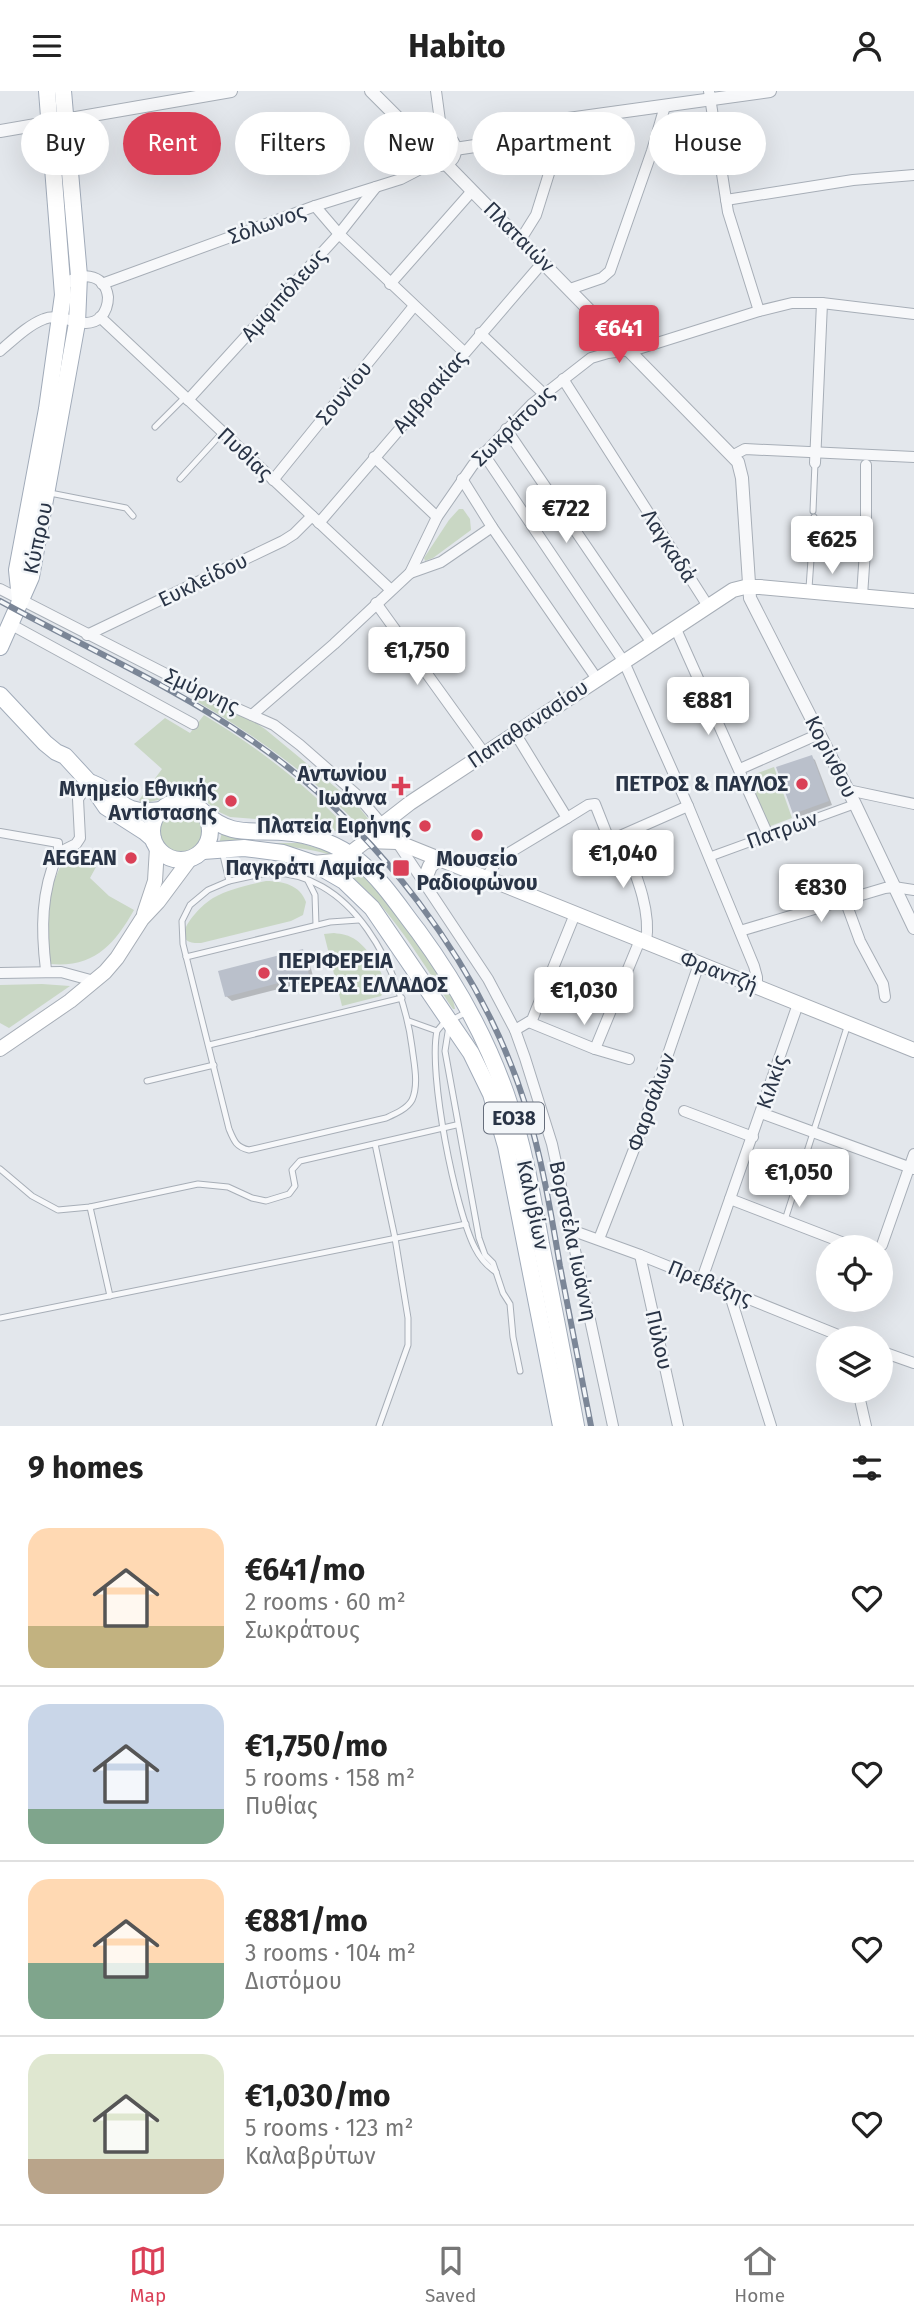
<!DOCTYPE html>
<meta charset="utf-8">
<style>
body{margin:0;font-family:"Fira Sans",sans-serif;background:#f2f2f2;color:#222;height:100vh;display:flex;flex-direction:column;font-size:26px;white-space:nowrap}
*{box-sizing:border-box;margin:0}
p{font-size:23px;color:#767676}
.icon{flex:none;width:38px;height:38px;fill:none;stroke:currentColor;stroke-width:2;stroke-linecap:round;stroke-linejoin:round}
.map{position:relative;height:1335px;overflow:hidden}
.details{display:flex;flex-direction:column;background:#fff;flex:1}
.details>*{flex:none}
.banner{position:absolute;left:21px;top:21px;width:873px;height:63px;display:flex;gap:14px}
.buttons{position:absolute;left:816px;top:1144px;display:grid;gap:14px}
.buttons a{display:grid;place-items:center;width:77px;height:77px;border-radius:50%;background:#fff;box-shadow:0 7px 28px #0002;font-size:35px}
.price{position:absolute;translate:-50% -60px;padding:0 16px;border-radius:7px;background:#fff;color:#222;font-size:23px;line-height:46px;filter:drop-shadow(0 2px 4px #0008)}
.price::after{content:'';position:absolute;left:50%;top:42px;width:21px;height:16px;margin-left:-10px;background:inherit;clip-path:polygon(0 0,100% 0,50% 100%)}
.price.current{background:#da4057;color:#fff}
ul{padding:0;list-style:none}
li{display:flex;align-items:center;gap:21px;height:175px;padding:0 28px}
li+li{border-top:2px solid #e0e0e0}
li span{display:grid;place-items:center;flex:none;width:196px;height:140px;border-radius:21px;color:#555}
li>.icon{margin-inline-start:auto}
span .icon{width:84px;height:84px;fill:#fffc;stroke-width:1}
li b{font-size:30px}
h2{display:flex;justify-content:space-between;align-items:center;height:84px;padding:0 28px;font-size:30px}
.chip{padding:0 24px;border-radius:32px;background:#fff;box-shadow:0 7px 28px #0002;font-size:24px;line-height:63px}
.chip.current{background:#da4057;color:#fff}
header{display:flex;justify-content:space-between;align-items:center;height:91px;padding:0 28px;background:#fff;font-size:32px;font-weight:700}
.tab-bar{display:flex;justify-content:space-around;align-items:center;height:98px;border-top:2px solid #e0e0e0;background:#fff;font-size:19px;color:#767676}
.tab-bar a{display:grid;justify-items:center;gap:4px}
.tab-bar .current{color:#da4057}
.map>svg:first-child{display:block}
.green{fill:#c9d7c4}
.shadow{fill:#0003}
.building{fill:#bac0cb}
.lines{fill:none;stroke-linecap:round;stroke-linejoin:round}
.service-casing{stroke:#a7aeb7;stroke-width:7}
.pedestrian-casing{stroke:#a7aeb7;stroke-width:10}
.minor-casing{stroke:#a7aeb7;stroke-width:12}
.tertiary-casing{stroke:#a7aeb7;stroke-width:14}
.secondary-casing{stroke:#a7aeb7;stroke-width:16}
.primary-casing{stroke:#a1abb9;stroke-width:18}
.service{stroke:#f7f8fa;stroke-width:5}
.pedestrian{stroke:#f7f8fa;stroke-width:8}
.minor{stroke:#f7f8fa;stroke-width:10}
.tertiary{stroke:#f7f8fa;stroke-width:12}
.secondary{stroke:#fff;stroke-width:14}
.primary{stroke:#fff;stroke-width:16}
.rail-casing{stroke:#7b8697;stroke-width:6}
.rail{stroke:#f3f6f9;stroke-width:3.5;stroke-dasharray:10;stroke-linecap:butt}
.poi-dot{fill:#da4057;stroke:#f3f6f9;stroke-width:2.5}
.labels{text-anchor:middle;stroke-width:5;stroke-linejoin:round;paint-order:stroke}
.shield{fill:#f3f6f9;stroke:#666e7c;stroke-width:2}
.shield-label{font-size:19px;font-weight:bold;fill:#293446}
.street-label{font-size:21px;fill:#293446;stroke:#f3f6f9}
.poi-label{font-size:21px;font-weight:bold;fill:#293446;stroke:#f3f6f9;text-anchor:end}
</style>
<header><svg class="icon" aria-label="menu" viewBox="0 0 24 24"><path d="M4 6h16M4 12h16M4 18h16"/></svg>Habito<svg class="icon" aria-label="person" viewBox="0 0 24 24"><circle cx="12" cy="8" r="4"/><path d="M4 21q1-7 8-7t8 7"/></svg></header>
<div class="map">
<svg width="914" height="1335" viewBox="0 0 914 1335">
<rect width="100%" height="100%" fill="#e3e7ec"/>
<g class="green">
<path d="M459 418H463L470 428 471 439 433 467 425 470 424 467 449 429Z"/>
<path d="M197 606 253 630 265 638 357 714 370 730 361 737C312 684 253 643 191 607Z"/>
<path d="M204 624C257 656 308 695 351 741L350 743 295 731 230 726 217 720 201 706 194 703 178 704 142 713 139 709 162 678 134 653 165 627 190 642Z"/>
<path d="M774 676 792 727 768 736 747 686Z"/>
<circle cx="181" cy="741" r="21"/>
<path d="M222 741 256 752H300L335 762 334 765C297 752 258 756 219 753Z"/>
<path d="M66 762 79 763 96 776 90 787 109 805 134 819C114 854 94 877 50 873L47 844 51 803 49 802Z"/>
<path d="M347 775C376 781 434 876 452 903L455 918H453C426 877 380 797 336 777Z"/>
<path d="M266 790C283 790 300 794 306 811L303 824 291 830 201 852C163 854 199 815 213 807 229 798 248 794 266 790Z"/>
<path d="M334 842C342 843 349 844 356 849 368 857 394 892 381 905L342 915 324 843Z"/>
<path d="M42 893 70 895 9 937 0 932V894Z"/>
</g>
<g class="shadow">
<path d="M811 666 815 669 832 714 798 726 794 722Z"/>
<path d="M302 860 308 866 314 889 232 910 226 905Z"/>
</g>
<g class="building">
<path d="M812 664 829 710 793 723 776 676Z"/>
<path d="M303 858 309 884 225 906 218 880Z"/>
</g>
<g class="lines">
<g class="service-casing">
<g id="service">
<path d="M155 336 185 306"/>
<path d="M180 388 223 341"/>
<path d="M50 402 116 415 126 417 133 425"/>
<path d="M813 420 815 372"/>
<path d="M809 497 814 426"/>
<path d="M222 760 229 790"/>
<path d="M262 783C352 773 403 883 412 956 414 973 419 993 412 1009 407 1018 395 1023 386 1027L249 1059C236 1056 234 1050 229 1038L183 853 182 830 190 814 208 799 229 790Z"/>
<path d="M308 790 315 804 316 834"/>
<path d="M186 866 330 831 359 829"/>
<path d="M467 921 442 934 437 940C428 982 455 1118 475 1157 480 1167 487 1175 496 1181"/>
<path d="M409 930 437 940"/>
<path d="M449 935 445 960 479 1147 485 1164 493 1172 503 1202 510 1213 513 1246 520 1280"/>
<path d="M209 954 402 907"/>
<path d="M147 990 214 974"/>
<path d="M375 1053 395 1147 408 1227V1254L379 1335"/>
<path d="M0 1078 32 1105 58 1119 90 1116 198 1093 228 1096 252 1107 266 1110 289 1103 295 1095 292 1079 300 1070 456 1034"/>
<path d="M90 1116 110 1205"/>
<path d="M785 1129 848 933"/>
<path d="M0 1227 466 1133"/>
</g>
</g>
<g class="pedestrian-casing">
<g id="pedestrian">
<path d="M0 742 58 752V762"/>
<path d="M709 766 855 713"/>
</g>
</g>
<g class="minor-casing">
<g id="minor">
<path d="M436 0 442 45"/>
<path d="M709 0 728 121 759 220"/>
<path d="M726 109 853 89 914 84"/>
<path d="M315 115 339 143 464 261"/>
<path d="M521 148 536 124 561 44V29"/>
<path d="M102 193 315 115 401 88 432 72"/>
<path d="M390 193 472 100"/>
<path d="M570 198 602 187 610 180 652 60 665 15"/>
<path d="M100 226 391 499"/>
<path d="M480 242 544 303"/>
<path d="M0 260C13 249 28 234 44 228 63 220 84 242 101 226 106 220 108 213 108 206 105 181 77 180 63 196"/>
<path d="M563 288 708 515"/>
<path d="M188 309 339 143 376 96"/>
<path d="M506 338 652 552"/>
<path d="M483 362 624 571 688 715 754 875 757 886V896"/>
<path d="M732 365 745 358 914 366"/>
<path d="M374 366 437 426"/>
<path d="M815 372 822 212"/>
<path d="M462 388 492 436 597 588"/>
<path d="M273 389 414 215"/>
<path d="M319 432 543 171"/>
<path d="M410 482 441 471 492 436"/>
<path d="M0 498 211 606 274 634 300 654 357 704 397 751 488 888 515 939 525 967 552 1053 613 1335"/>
<path d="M862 505 866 445V374"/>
<path d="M376 512 484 662"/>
<path d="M10 533 193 633"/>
<path d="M675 536 768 744"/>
<path d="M87 544 283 450 294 443 312 425"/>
<path d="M252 624 334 553 410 482 437 426 473 374 532 313 591 267 608 262 638 258 759 220 792 212H822L914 223"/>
<path d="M740 678 819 643"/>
<path d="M848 699 914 713"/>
<path d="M567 727 588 714 595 713 608 746 613 748 688 715"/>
<path d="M621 745C633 777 652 817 646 851"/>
<path d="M486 787 495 773 504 765 567 727 515 642"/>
<path d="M845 809 860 850 883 893 885 906"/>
<path d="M740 840 885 797 894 796 914 799"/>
<path d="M46 879C41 838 41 801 58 762L76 753 80 747 78 708 89 691"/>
<path d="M0 882 61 881 94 890"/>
<path d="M529 931 595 958 629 968"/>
<path d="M515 939 532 929 575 823"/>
<path d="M595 958 640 849"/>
<path d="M684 1020 753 1046"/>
<path d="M761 1022 914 1078"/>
<path d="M730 1108 857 1157"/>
<path d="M571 1139 640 1164 848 1248"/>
<path d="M599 1148 645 1030 699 873"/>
<path d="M882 1154 914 1063"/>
<path d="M640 1164 678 1335"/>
<path d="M702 1188 798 913"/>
<path d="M728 1198 771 1335"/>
<path d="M880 1260 914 1272"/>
<path d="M858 1300 866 1335"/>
</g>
</g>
<g class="tertiary-casing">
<g id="tertiary">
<path d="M371 0 426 55"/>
<path d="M0 40 231 0"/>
<circle cx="440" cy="59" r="15"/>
<path d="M455 58 475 55 561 29 770 0"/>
<path d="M446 73 738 371 742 387 750 507 855 713 914 837"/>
</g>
</g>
<g class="secondary-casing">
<g id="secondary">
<path d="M366 750 397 751 914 959"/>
<path d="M313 772 334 770 349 763 366 750 383 733 410 712 733 499 745 496H760L914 510"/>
<path d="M424 790 430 775 438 768"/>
<path d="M144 823 155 790 157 757"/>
<path d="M0 958 70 910 105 881 117 867 142 828 158 811 190 768"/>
</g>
</g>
<g class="primary-casing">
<g id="primary">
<path d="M20 508 17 479 47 318 63 204 47 0"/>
<path d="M0 556 31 486 77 232 79 185 63 0"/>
<path d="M0 604 45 652 56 661 65 665 89 691 106 716 145 741 153 748"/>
<path d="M92 692C125 705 116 725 161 719"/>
<circle cx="181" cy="740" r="29"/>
<path d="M203 721C231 746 248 739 282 741 310 743 339 753 360 771 383 790 400 817 418 840 454 889 486 946 506 1003 523 1051 532 1102 541 1153 553 1213 565 1274 576 1335"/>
<path d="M203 760 244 757 283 762 313 772 344 790 372 817 471 962 491 1003 506 1055 561 1335"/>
</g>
</g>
<use href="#service" class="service"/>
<use href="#pedestrian" class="pedestrian"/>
<use href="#minor" class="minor"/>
<use href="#tertiary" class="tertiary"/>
<use href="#secondary" class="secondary"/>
<use href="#primary" class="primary"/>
<g class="rail-casing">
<path id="rail" d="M0 510C84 556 173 595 251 649 374 733 482 874 526 1016 542 1068 551 1122 560 1175 570 1229 581 1282 591 1335"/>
</g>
<use href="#rail" class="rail"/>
</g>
<g class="poi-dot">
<circle cx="802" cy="693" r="7"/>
<path d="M397.5 684.5h7v7h7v7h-7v7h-7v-7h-7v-7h7z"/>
<circle cx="231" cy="710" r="7"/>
<circle cx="425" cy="735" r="7"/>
<circle cx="477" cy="744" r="7"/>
<circle cx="131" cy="767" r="7"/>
<rect x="392" y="768" width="18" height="18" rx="3.5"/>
<circle cx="264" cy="882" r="7"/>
</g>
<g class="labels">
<rect class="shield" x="484" y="1011.5" width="60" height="31" rx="5"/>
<g class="shield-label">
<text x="514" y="1034">ΕΟ38</text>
</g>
<g class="street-label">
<text transform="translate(267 133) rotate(-20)" y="7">Σόλωνος</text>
<text transform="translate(519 146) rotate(45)" y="7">Πλαταιών</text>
<text transform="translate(284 204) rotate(-48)" y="7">Αμφιπόλεως</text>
<text transform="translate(430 301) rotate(-49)" y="7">Αμβρακίας</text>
<text transform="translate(344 302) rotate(-51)" y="7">Σουνίου</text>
<text transform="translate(513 335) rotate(-44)" y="7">Σωκράτους</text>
<text transform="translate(245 363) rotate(43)" y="7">Πυθίας</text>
<text transform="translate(38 447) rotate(-78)" y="7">Κύπρου</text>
<text transform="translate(669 455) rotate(57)" y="7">Λαγκαδά</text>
<text transform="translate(203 489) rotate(-26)" y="7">Ευκλείδου</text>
<text transform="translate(202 600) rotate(25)" y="7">Σμύρνης</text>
<text transform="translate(528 633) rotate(-34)" y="7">Παπαθανασίου</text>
<text transform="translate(831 666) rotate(63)" y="7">Κορίνθου</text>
<text transform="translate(782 739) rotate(-20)" y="7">Πατρών</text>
<text transform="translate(719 881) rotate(22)" y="7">Φραντζή</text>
<text transform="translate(772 991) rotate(-71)" y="7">Κιλκίς</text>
<text transform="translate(651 1011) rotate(-70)" y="7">Φαρσάλων</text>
<text transform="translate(533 1114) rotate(78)" y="7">Καλυβίων</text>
<text transform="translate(573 1150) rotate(78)" y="7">Βορτσέλα Ιωάννη</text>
<text transform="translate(710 1192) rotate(22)" y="7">Πρεβέζης</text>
<text transform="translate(659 1249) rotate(77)" y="7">Πύλου</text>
</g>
<g class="poi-label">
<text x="387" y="690">Αντωνίου<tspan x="387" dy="24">Ιωάννα</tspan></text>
<text x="788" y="700">ΠΕΤΡΟΣ &amp; ΠΑΥΛΟΣ</text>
<text x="217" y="705">Μνημείο Εθνικής<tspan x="217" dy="24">Αντίστασης</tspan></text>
<text x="411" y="742">Πλατεία Ειρήνης</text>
<text x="117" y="774">AEGEAN</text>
<text x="477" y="775" text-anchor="middle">Μουσείο<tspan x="477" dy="24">Ραδιοφώνου</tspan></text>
<text x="385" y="784">Παγκράτι Λαμίας</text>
<text x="278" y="877" text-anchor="start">ΠΕΡΙΦΕΡΕΙΑ<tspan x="278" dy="24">ΣΤΕΡΕΑΣ ΕΛΛΑΔΟΣ</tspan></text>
</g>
</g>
</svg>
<div class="buttons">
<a><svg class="icon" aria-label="locate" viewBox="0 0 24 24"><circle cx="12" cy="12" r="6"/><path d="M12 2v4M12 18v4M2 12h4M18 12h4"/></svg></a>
<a><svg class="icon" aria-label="layers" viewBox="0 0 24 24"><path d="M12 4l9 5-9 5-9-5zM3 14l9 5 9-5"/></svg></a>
</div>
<b class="price current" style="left:619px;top:274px">€641</b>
<b class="price" style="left:566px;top:454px">€722</b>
<b class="price" style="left:832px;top:485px">€625</b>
<b class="price" style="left:417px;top:596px">€1,750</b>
<b class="price" style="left:708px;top:646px">€881</b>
<b class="price" style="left:623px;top:799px">€1,040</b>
<b class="price" style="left:821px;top:833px">€830</b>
<b class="price" style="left:584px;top:936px">€1,030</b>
<b class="price" style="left:799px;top:1118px">€1,050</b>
<div class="banner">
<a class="chip">Buy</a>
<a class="chip current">Rent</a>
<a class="chip">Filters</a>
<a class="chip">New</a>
<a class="chip">Apartment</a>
<a class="chip">House</a>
</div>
</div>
<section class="details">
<h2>9 homes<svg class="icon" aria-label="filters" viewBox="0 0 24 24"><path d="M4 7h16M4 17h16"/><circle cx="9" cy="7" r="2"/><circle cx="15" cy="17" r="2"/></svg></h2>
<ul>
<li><span style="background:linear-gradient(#ffd9b3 70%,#c2b280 0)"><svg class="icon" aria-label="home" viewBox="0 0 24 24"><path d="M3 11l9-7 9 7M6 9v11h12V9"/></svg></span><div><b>€641/mo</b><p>2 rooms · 60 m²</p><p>Σωκράτους</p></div><svg class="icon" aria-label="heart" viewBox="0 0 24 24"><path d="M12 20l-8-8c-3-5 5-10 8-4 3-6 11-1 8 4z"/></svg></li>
<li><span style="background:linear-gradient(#c9d6e8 75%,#7fa58c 0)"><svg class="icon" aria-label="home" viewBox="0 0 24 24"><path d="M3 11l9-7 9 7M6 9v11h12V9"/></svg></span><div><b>€1,750/mo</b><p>5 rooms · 158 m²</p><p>Πυθίας</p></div><svg class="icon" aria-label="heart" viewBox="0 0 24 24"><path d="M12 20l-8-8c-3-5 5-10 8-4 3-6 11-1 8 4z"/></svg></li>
<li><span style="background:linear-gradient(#ffd9b3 60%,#7fa58c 0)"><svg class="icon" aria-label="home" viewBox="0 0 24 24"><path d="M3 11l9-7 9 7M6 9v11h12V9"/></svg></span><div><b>€881/mo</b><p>3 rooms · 104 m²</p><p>Διστόμου</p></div><svg class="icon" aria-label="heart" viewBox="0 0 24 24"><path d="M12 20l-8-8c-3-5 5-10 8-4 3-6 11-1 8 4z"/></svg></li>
<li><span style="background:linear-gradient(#dfe7d0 75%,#b9a48a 0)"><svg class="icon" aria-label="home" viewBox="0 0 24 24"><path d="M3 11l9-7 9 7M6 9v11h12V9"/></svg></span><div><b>€1,030/mo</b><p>5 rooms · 123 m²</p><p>Καλαβρύτων</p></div><svg class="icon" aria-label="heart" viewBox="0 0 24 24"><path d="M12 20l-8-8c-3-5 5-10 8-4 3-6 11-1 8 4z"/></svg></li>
</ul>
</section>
<nav class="tab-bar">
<a class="current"><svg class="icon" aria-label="map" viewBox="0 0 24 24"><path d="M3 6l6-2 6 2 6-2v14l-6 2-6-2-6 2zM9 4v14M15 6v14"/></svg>Map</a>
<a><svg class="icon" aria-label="saved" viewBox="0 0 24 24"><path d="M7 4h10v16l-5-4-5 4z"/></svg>Saved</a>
<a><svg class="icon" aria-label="home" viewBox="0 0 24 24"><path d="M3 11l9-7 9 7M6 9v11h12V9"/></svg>Home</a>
</nav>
